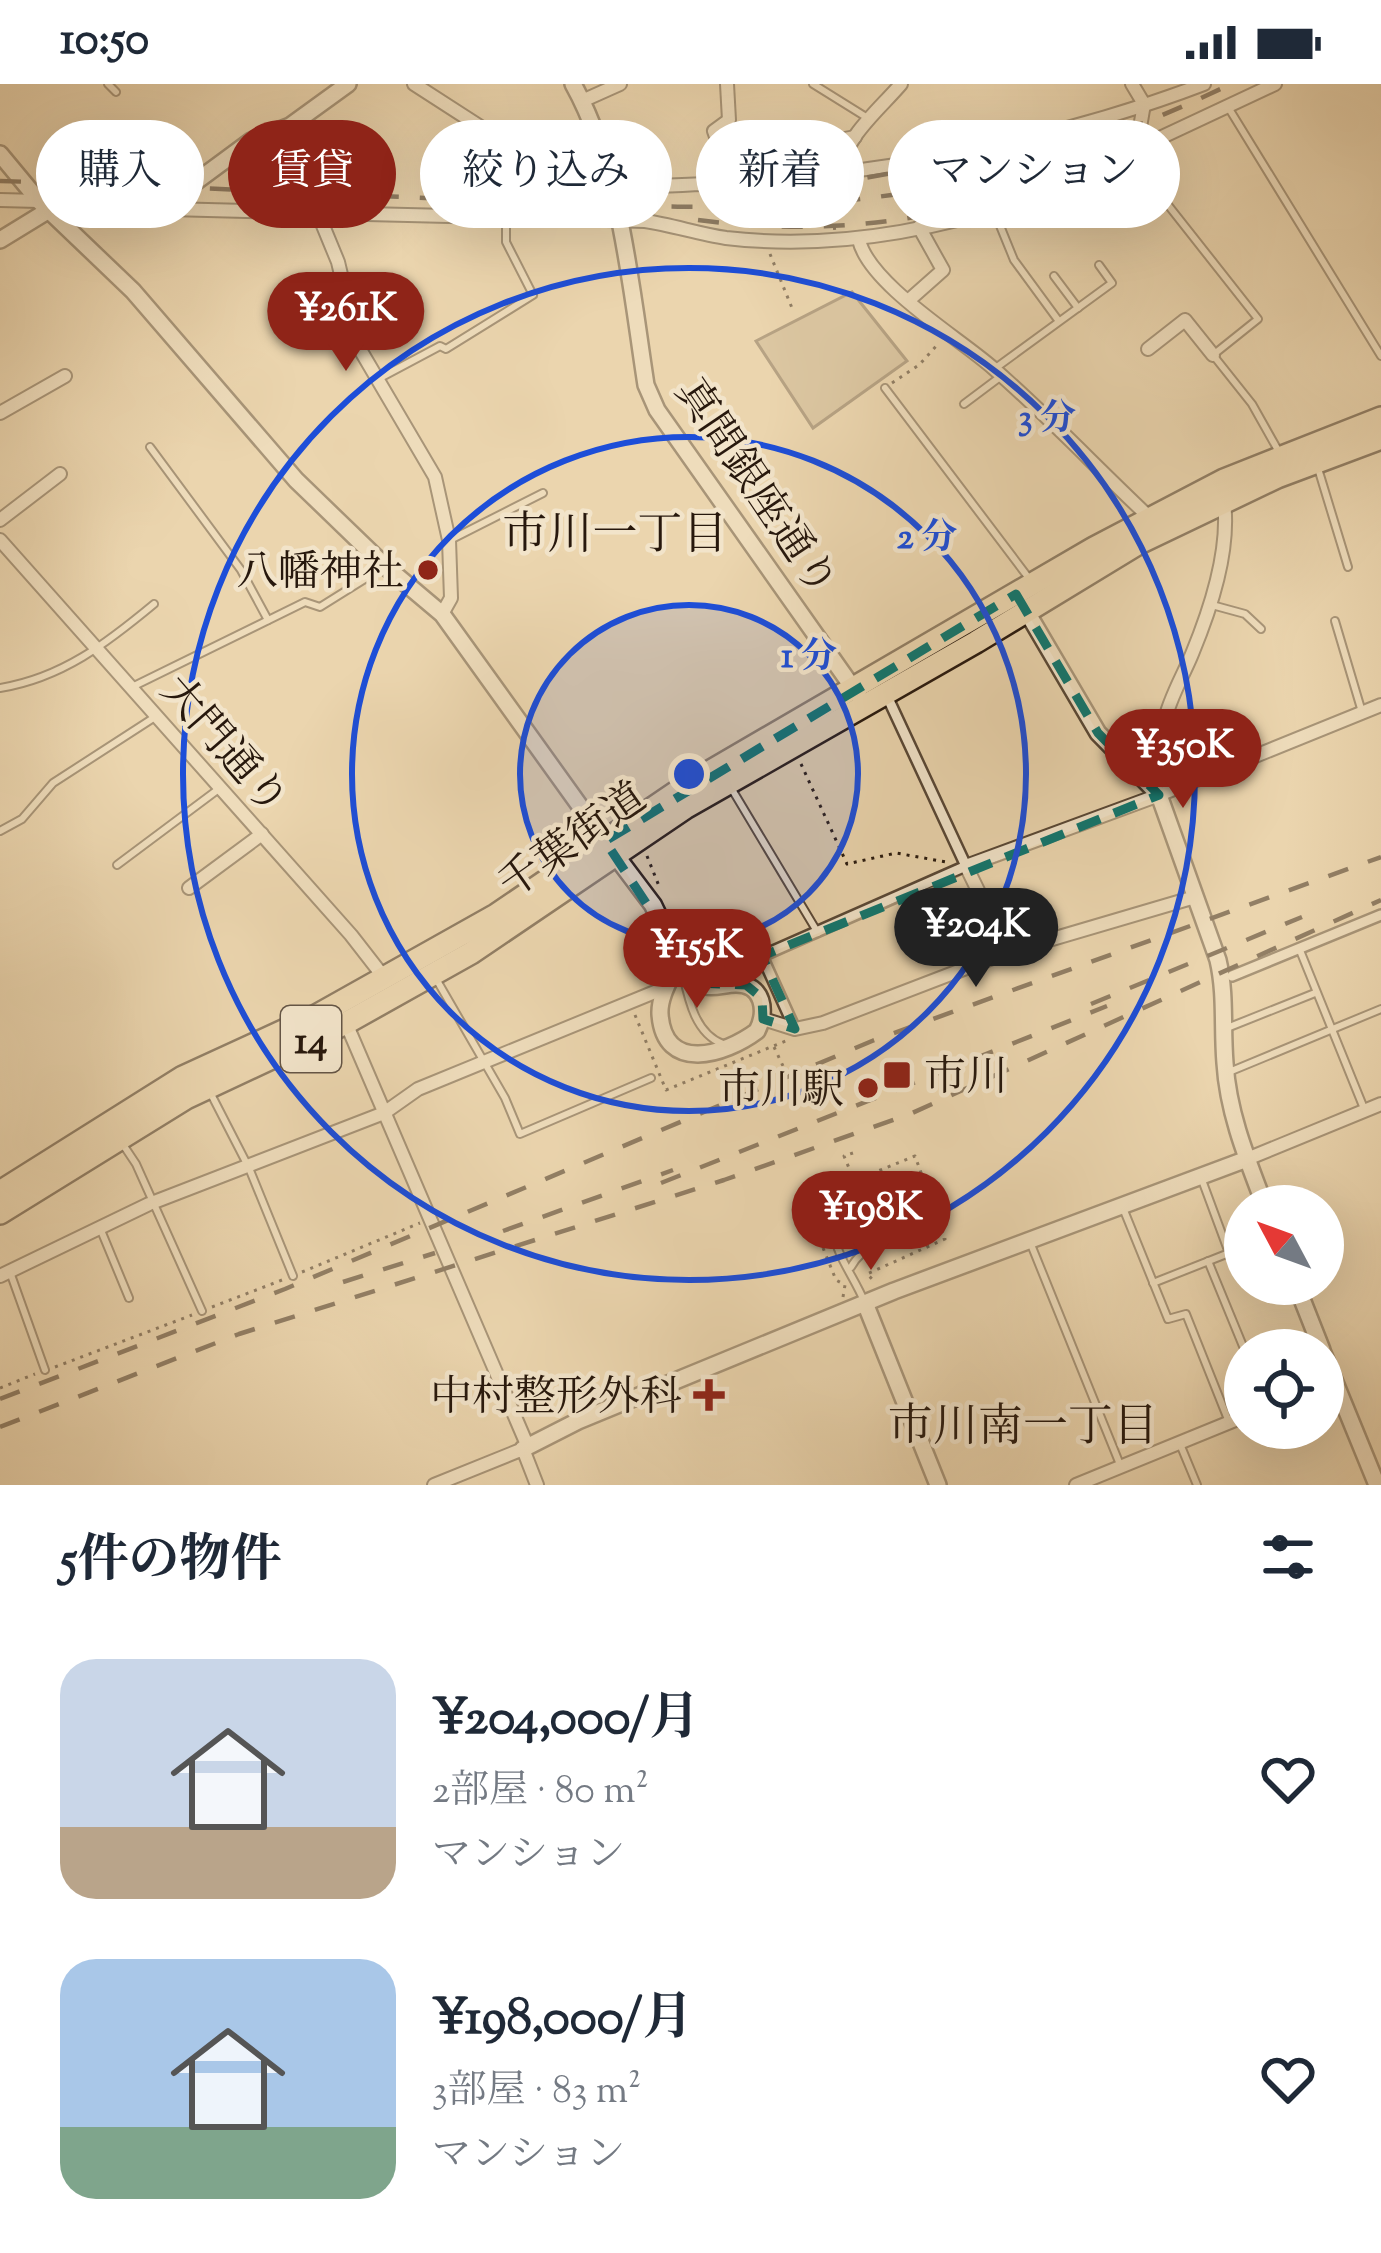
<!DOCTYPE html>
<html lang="ja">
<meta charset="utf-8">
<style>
body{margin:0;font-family:"Sorts Mill Goudy","Noto Serif JP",serif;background:#f6f6f7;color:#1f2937;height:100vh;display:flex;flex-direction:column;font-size:45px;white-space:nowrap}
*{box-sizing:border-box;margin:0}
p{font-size:39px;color:#747a83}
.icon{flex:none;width:66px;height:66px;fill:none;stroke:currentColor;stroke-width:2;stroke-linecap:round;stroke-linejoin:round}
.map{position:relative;height:1401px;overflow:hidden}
.sheet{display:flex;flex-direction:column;background:#fff;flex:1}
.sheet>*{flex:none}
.hud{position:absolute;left:36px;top:36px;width:1311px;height:108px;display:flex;gap:24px}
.needle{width:78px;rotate:311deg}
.controls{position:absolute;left:1224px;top:1101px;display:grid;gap:24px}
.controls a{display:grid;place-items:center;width:120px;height:120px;border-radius:50%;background:#fff;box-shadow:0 12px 48px #0002;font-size:60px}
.price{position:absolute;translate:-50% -102px;padding:0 27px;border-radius:42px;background:#8f2418;color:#fff;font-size:39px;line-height:78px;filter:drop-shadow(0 3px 6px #0008)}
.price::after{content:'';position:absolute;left:50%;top:72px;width:36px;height:27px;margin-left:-18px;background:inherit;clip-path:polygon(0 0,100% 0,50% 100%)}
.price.current{background:#222;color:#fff}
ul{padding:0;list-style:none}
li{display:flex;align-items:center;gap:36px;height:300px;padding:0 60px}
li span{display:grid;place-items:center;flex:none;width:336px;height:240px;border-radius:36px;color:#555}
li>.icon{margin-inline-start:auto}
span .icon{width:144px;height:144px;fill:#fffc;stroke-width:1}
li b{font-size:51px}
h2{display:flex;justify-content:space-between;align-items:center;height:144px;padding:0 60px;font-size:51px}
.chip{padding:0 42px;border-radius:54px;background:#fff;box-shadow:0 12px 48px #0002;font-size:42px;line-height:108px}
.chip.current{background:#8f2418;color:#fff}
.status{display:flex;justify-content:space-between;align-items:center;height:84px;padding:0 60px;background:#fff;direction:ltr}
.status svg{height:33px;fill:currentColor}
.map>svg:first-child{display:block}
.green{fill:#cab593;stroke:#786650;stroke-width:3}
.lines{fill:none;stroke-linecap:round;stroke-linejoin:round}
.service-casing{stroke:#584735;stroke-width:10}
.pedestrian-casing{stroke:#584735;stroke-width:14}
.minor-casing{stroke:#584735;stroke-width:16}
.tertiary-casing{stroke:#584735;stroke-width:20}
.secondary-casing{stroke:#27180d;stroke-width:21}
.trunk-casing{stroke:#27180d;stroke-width:26}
.path{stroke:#27180d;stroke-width:3;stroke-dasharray:3 6;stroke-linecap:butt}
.service{stroke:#f2e4ca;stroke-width:6}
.pedestrian{stroke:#f2e4ca;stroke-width:9}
.minor{stroke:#f2e4ca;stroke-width:12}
.tertiary{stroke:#f2e4ca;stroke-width:15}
.secondary{stroke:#f2e4ca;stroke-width:16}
.trunk{stroke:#ebd5ae;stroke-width:21}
.rail{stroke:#27180d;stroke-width:4.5;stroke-dasharray:21 21;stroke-linecap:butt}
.path-bridge{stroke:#27180d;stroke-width:3;stroke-dasharray:3 6;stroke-linecap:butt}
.marked{fill:none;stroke:#0f766e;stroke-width:9;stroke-dasharray:24 15;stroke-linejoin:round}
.ring{fill:none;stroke:#1d4ed8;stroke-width:6}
.poi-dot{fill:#8f2418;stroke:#f2e4ca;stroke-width:4.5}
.labels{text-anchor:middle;stroke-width:9;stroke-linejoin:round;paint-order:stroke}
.shield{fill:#f2e4ca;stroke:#645546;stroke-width:3}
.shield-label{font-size:39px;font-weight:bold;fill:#27180d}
.street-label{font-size:42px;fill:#27180d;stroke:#f2e4ca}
.poi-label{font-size:42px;fill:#27180d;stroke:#f2e4ca;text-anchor:end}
.neighbourhood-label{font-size:45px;fill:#27180d;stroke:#f2e4ca}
.centre{fill:#1d4ed8;stroke:#f2e4ca;stroke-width:6}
.ring-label{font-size:36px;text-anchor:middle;font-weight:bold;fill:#1d4ed8;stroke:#f2e4ca;stroke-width:9;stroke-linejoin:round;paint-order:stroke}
</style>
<div class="status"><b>10:50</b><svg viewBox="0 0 49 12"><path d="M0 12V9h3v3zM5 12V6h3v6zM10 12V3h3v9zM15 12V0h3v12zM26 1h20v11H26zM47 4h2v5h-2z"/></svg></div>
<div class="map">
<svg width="1381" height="1401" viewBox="0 0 1381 1401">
<rect width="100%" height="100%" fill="#ebd5ae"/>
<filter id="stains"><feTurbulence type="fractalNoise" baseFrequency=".00167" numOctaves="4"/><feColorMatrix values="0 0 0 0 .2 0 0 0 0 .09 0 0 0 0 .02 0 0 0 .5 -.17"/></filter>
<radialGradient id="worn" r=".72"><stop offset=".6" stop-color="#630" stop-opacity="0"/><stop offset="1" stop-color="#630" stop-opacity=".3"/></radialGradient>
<path class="green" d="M852 208 907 277 813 344 756 257Z"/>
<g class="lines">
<g class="service-casing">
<g id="service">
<path d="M108 0 116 8"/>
<path d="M813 0 866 33"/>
<path d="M1228 23 1381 272"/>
<path d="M1127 69 1258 235 1213 271 1252 320 1279 368"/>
<path d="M994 127 1014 176 1058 236"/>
<path d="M1054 192 1078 224"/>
<path d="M997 283 1112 199 1099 181"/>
<path d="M378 295 440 262 446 265 533 211 506 158V137"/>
<path d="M885 304 1031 497"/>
<path d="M964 320 1000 293"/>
<path d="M150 363 241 486 268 536"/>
<path d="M1317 381 1348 483"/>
<path d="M452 455 543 409"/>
<path d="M1212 521 1245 530 1261 545"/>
<path d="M1335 537 1362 628"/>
<path d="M132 603 305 518 320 523 384 483"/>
<path d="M0 604C62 594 107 559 154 520"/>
<path d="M730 702 818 849"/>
<path d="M0 747 22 735 53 699 155 633"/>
<path d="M117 781 220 704"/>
<path d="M1299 864 1365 1027"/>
<path d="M682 886C688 913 694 949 723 960"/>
<path d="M435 893 505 1014 520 1050 651 994"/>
<path d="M1227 944 1315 909"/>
<path d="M1229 988 1381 925"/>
<path d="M211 1010 249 1084 293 1192"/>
<path d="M122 1059 136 1080 202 1227"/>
<path d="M1123 1124 1168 1235 1186 1230 1229 1338"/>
<path d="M834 1136 852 1139 870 1136 888 1111"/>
<path d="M100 1144 129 1214"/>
<path d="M1030 1158 1121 1383"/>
<path d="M837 1160 882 1148"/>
<path d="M1208 1177 1245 1267"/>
<path d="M851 1183C864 1159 900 1150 906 1123L897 1111C883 1108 873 1113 859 1119 808 1139 850 1182 864 1217"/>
<path d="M10 1188 45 1286"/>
<path d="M1153 1199 1229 1169 1202 1096"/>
<path d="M1180 1360 1197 1401"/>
</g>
</g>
<g class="pedestrian-casing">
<g id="pedestrian">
<path d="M1232 892 1381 831"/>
<path d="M795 945 762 872 966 782 886 610"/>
</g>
</g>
<g class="minor-casing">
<g id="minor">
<path d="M414 0 521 69 567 108C640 100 713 102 786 95 922 82 1076 49 1204 0"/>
<path d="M727 0 729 36 714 47 731 95"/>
<path d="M582 17 620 0"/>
<path d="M274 48 310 110 338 178 358 262 435 393 449 456 451 514 442 530"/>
<path d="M1128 68 1138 55 1144 20 1132 0"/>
<path d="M841 88C843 54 880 25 901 0"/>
<path d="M730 92 774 69 855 53"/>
<path d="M0 116 39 117"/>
<path d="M169 125 645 137C672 141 699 150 726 154 830 166 936 147 1034 113L1275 0"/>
<path d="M859 156C869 200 959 254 993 284 1047 331 1097 384 1149 433"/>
<path d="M908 217 943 186 919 143"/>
<path d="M1148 265 1185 236 1213 271"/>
<path d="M0 329 65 292"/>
<path d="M0 436 60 390"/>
<path d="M0 456 351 851 386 896"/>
<path d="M1153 700C1166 685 1159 659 1164 639 1169 615 1183 592 1192 570 1211 524 1230 467 1224 418"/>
<path d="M189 804 262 750"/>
<path d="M1008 868 966 782 1159 711 1381 621"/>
<path d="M763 935 795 945 823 939 1008 868 1195 813"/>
<path d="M346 939 528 1363"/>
<path d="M1247 1075 1381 1020"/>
<path d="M0 1192 149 1120 384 1029 418 1005 667 903"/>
<path d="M434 1401 523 1365 537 1401"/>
<path d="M1076 1401 1245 1332"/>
</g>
</g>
<g class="tertiary-casing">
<g id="tertiary">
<path d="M573 0C621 86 631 205 646 301L657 326 858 611"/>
<path d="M0 70 39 117 133 207 296 396 385 482 442 530 605 757"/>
<path d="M0 156 49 126 169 125 186 105 251 57 290 42 348 0"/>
<path d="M1024 523 1098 649 1159 711 1218 876C1226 910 1222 944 1225 979 1228 1029 1247 1075 1265 1122"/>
<path d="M679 875 705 902C716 904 725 900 736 900 764 900 767 928 757 947 725 971 664 990 660 930 659 911 673 891 679 875Z"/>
<path d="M1296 1200 1322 1266"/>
<path d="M865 1219 938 1401"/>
<path d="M1323 1269 1377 1401"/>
<path d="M523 1365 578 1337 894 1207 1247 1075"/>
</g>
</g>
<g class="secondary-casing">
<path id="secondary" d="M610 764 653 821 679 875"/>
</g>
<g class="trunk-casing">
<g id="trunk">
<path d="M0 1108 183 993 316 932 496 831 687 701 1094 464 1224 396 1381 334"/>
<path d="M0 1129 186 1014 346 939 471 869 685 724 976 558 1139 459 1277 393 1381 354"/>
</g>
</g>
<g class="path">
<path d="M833 121H839"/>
<path d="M770 170 792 224"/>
<path d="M892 299 919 281 939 259"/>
<path d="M801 680 847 780 896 769 946 778"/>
<path d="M647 772 659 802"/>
<path d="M706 880 719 884 749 876"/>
<path d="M635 931 666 1006 788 956"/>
<path d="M774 963 783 982"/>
<path d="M853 1069 844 1072 854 1096"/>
<path d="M302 1188 420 1139"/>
<path d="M843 1213 845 1201 836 1196 804 1117 915 1072 945 1155 867 1190 874 1197"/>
<path d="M212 1223 282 1196"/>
<path d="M55 1283 192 1231"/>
<path d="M0 1304 35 1290"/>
</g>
<use href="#service" class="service"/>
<use href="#pedestrian" class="pedestrian"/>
<use href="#minor" class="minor"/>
<use href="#tertiary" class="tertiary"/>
<use href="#secondary" class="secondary"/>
<use href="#trunk" class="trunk"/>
<g class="rail">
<path d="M0 97C173 102 347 111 520 118 647 122 777 130 903 109 1017 90 1127 50 1231 0"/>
<path d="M826 101 1003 69"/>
<path d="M698 136C849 155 979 134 1116 65"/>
<path d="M1091 920 1302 833"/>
<path d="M661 1099 1107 922"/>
<path d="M503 1147 673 1086"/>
<path d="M343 1198 435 1169"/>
<path d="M0 1315 285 1205 872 957 1381 773"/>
<path d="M0 1343 239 1250 724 1096 910 1030 1381 816"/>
</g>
<path class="path-bridge" d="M829 80 835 150"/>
</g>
<path d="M0 0H1381V1401H0ZM1016 510 1098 649 1159 711 762 872 795 945 763 935 762 914 746 901 699 899 605 757Z" fill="#ebd5ae" fill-opacity=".55" fill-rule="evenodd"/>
<path class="marked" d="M1016 510 1098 649 1159 711 762 872 795 945 763 935 762 914 746 901 699 899 605 757Z"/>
<circle cx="689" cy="690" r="169" fill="#1d4ed8" fill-opacity=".12"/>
<g class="ring">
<circle cx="689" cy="690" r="169"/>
<circle cx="689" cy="690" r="337"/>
<circle cx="689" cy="690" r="506"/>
</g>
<g class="poi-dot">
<circle cx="428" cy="486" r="12"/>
<rect x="882" y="976" width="30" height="30" rx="6"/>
<circle cx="868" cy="1004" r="12"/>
<path d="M703 1293h12v12h12v12h-12v12h-12v-12h-12v-12h12z"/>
</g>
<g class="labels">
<rect class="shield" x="281" y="922" width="60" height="66" rx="9"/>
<g class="shield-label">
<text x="311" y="969">14</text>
</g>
<g class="street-label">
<text transform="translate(758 402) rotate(56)" y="15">真間銀座通り</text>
<text transform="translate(226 660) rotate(49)" y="15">大門通り</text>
<text transform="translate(571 755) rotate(-35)" y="15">千葉街道</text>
</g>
<g class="poi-label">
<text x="404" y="501">八幡神社</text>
<text x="924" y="1006" text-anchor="start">市川</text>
<text x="844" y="1019">市川駅</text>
<text x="682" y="1326">中村整形外科</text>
</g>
<g class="neighbourhood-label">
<text x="615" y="464">市川一丁目</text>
<text x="1023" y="1356">市川南一丁目</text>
</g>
</g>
<circle cx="689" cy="690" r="18" class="centre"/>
<g class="ring-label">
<text x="1047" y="345">3 分</text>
<text x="927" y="464">2 分</text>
<text x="809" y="583">1 分</text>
</g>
<rect width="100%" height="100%" filter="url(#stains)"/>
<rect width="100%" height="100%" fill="url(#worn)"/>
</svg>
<div class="controls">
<a><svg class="needle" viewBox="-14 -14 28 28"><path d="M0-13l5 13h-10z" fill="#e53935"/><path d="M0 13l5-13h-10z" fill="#747a83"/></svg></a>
<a><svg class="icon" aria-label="locate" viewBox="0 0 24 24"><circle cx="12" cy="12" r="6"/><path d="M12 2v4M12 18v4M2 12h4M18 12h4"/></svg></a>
</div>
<b class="price" style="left:346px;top:290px">¥261K</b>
<b class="price" style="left:1183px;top:727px">¥350K</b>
<b class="price current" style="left:976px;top:906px">¥204K</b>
<b class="price" style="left:697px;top:927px">¥155K</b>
<b class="price" style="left:871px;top:1189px">¥198K</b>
<div class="hud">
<a class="chip">購入</a>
<a class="chip current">賃貸</a>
<a class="chip">絞り込み</a>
<a class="chip">新着</a>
<a class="chip">マンション</a>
</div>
</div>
<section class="sheet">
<h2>5件の物件<svg class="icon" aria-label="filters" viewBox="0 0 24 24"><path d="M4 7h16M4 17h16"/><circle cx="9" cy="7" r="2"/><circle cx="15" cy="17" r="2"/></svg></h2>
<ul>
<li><span style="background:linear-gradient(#c9d6e8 70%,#b9a48a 0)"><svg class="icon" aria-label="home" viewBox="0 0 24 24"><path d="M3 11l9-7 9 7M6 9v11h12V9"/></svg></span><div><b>¥204,000/月</b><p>2部屋 · 80 m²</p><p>マンション</p></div><svg class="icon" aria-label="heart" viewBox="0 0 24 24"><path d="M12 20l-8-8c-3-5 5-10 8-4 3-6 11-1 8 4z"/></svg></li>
<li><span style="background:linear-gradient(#a9c7e8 70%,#7fa58c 0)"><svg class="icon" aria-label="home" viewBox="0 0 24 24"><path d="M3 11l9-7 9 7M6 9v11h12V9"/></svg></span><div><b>¥198,000/月</b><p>3部屋 · 83 m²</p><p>マンション</p></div><svg class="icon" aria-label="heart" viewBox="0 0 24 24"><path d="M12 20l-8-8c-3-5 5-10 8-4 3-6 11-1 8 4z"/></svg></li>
</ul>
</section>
